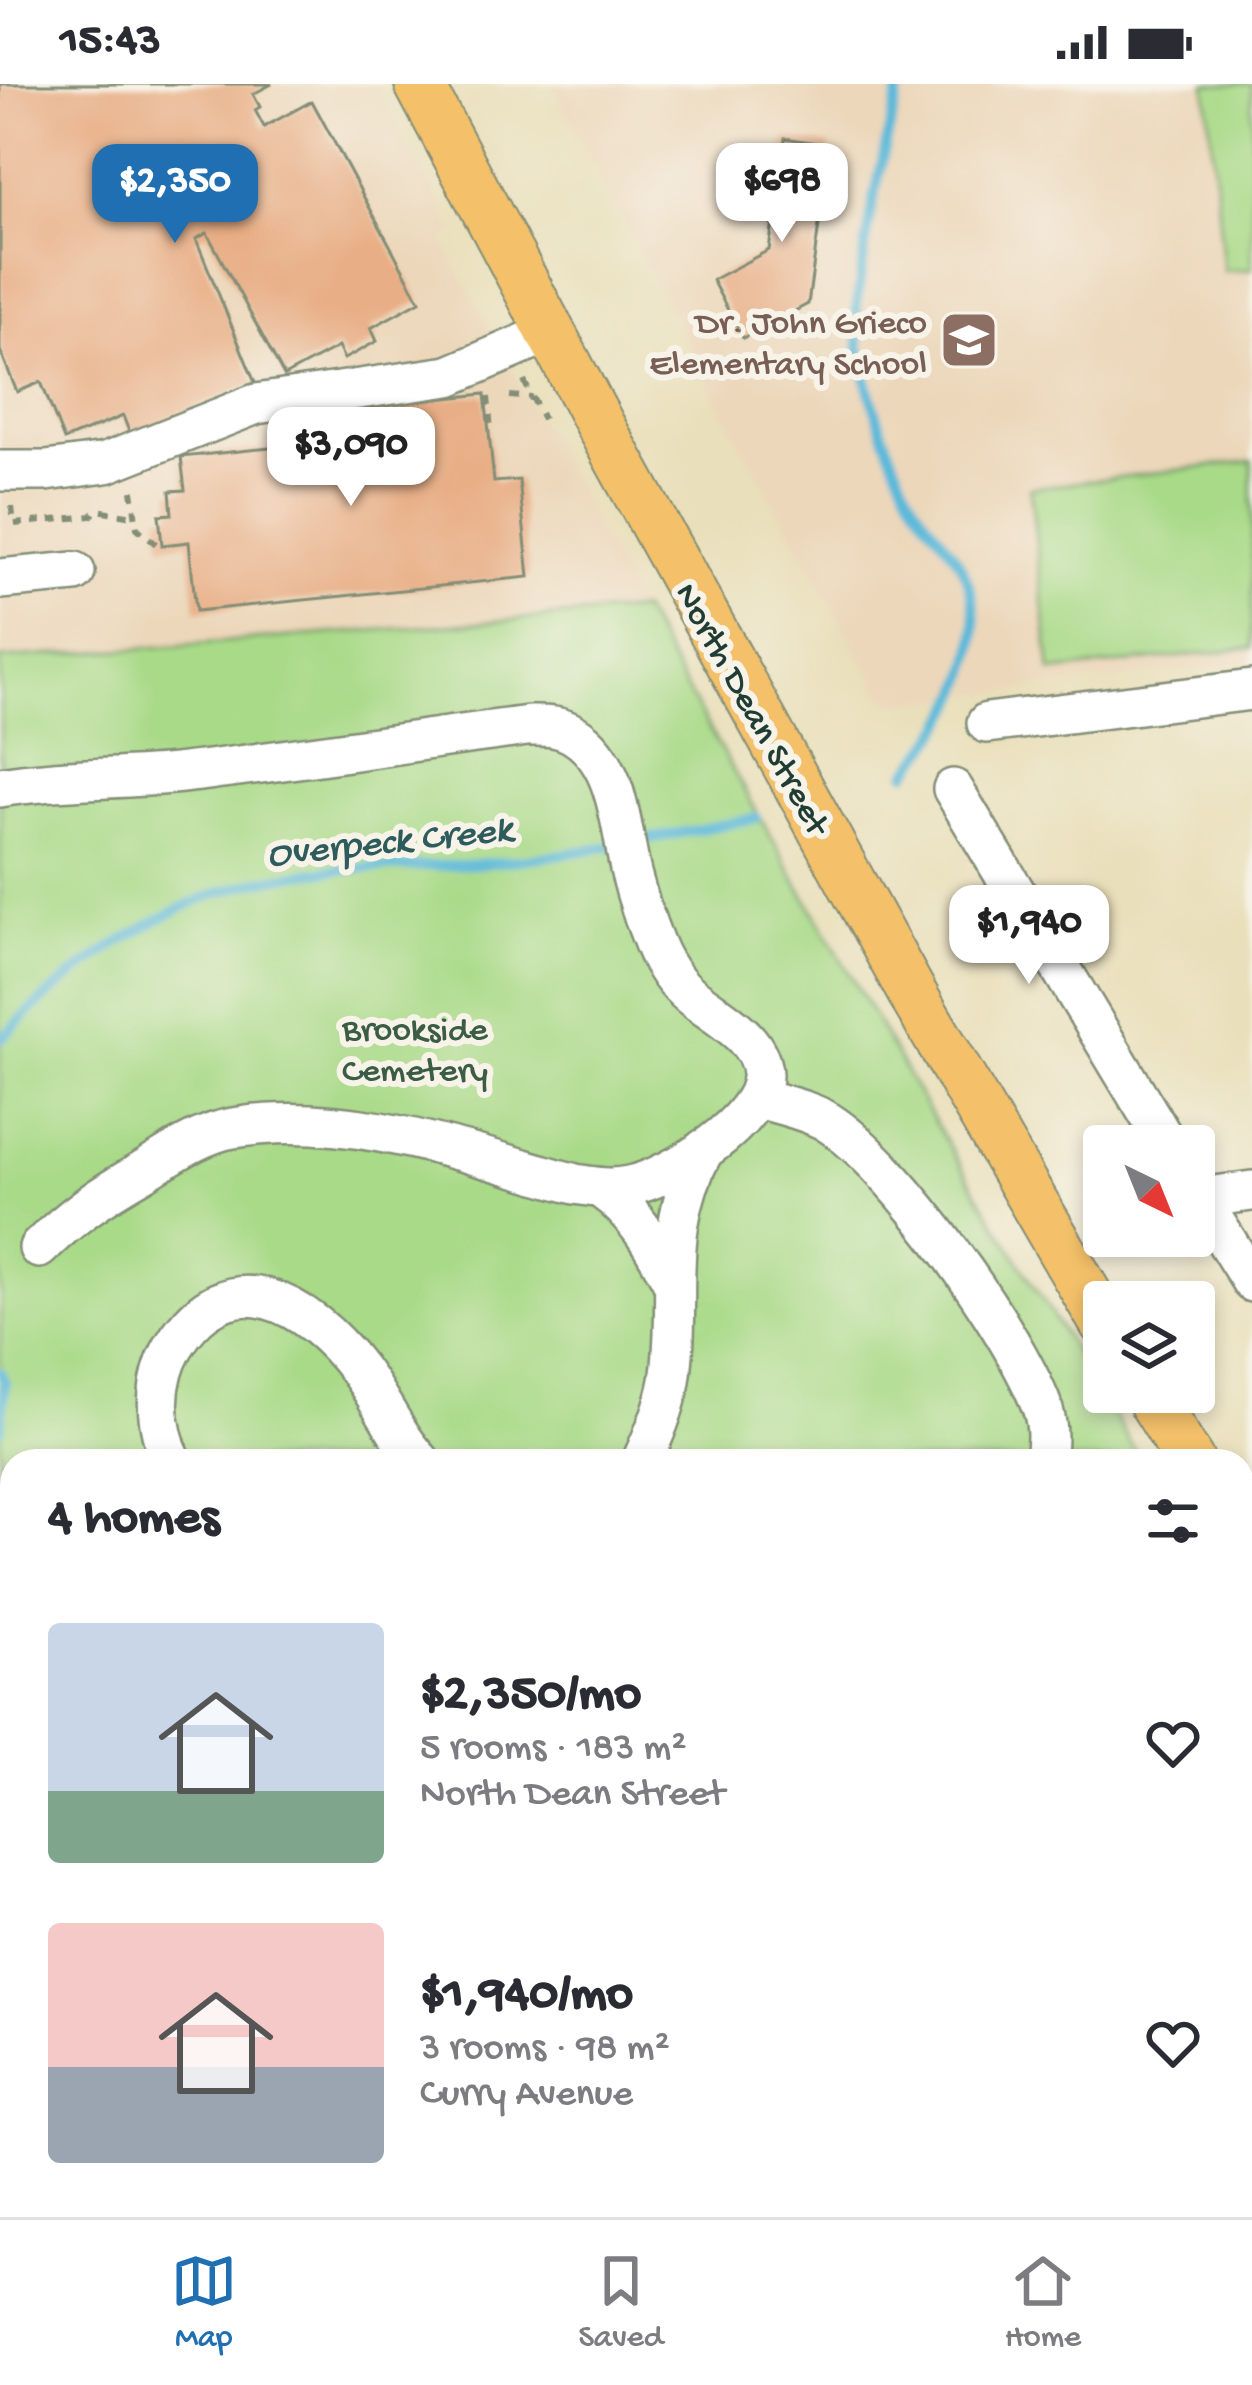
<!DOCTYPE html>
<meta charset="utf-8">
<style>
body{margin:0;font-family:"Gochi Hand",sans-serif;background:#f7f7f7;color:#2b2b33;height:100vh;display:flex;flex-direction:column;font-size:45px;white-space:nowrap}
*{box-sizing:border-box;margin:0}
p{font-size:39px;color:#7c7c81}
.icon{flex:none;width:66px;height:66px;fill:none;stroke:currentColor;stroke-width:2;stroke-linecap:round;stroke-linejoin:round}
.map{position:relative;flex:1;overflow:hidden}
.drawer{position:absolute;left:0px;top:1365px;width:1254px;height:768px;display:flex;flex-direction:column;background:#fff;border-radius:36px 36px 0 0;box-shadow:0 6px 18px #0003}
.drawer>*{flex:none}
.needle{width:78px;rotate:137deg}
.buttons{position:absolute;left:1083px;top:1041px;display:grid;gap:24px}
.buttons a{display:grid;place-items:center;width:132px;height:132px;border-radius:12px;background:#fff;box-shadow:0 6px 18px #0003;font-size:60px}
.price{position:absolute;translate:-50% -102px;padding:0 27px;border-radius:24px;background:#fff;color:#222;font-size:39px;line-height:78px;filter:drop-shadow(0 3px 6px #0008)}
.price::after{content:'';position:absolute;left:50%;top:72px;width:36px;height:27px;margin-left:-18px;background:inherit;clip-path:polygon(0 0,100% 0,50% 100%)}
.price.active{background:#1f6fb2;color:#fff}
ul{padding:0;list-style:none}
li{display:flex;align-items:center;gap:36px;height:300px;padding:0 48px}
li span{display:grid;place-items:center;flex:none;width:336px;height:240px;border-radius:12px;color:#555}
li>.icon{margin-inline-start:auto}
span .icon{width:144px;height:144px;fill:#fffc;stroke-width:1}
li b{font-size:51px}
h2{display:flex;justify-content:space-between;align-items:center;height:144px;padding:0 48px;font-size:51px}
.status{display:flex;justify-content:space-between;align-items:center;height:84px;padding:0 60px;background:#fff;direction:ltr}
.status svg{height:33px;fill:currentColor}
.menu{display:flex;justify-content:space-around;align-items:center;height:168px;border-top:3px solid #e1e1e2;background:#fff;font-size:33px;color:#7c7c81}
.menu a{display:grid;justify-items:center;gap:6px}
.menu .active{color:#1f6fb2}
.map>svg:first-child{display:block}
.built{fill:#ecd7ba}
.green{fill:#a9da88;stroke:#648c5e;stroke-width:3}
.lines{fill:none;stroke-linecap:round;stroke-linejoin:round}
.stream{stroke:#5bb9d9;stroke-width:10}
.building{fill:#e8ae85}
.minor-casing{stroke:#848e77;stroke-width:44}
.major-casing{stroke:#848e77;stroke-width:52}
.path{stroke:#848e77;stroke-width:6;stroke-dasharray:9 9;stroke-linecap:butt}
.minor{stroke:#fff;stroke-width:39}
.major{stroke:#f4c16a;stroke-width:48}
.labels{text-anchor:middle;stroke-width:12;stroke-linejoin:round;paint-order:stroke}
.education-label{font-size:36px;fill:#785e54;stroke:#f7f3e8;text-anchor:end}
.street-label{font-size:36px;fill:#1f3d34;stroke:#f7f3e8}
.park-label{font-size:36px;fill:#3b5c45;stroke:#f7f3e8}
.water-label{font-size:39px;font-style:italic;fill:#2e5c5d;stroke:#f7f3e8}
</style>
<div class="status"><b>15:43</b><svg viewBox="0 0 49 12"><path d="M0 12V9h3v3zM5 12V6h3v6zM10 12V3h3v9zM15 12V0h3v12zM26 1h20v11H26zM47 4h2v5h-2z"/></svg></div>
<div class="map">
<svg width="1252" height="2133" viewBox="0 0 1252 2133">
<rect width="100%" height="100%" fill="#f7f3e8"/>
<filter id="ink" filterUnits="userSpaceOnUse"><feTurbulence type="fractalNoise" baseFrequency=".00833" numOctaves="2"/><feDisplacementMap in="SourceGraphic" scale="24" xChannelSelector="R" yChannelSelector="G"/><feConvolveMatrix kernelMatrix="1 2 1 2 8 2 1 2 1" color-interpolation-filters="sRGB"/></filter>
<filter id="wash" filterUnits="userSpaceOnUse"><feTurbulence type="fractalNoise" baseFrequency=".004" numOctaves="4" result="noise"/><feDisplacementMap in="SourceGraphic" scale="48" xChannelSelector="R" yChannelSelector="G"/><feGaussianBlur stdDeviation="2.7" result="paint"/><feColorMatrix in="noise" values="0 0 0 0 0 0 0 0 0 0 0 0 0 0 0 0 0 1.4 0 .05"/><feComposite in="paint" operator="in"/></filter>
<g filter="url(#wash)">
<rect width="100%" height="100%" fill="#e9dfba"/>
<g class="built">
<path d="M0 0H376L455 148 442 155 641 526 0 575Z"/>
<path d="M551 0H1252V579L888 620 733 346Z"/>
</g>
<g class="green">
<path d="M1206 0H1252V185L1224 187Z"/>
<path d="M1252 377V564L1051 588 1030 404Z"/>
<path d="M641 526 939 1046 1141 1377H12V1641L0 1612V575Z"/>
<path d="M1242 1542 1252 1558V1947L1242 1953Z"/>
<path d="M0 1807 12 1836V2104L0 2107Z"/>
</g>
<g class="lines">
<g class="stream">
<path d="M901 0C885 60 872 118 863 179 859 203 854 227 858 251 864 301 889 372 913 416 926 439 949 458 961 482 999 555 956 634 907 689"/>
<path d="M0 956C67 889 157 822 252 799 321 782 390 784 460 781 554 776 664 752 757 734"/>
<path d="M0 1288 5 1299 0 1346"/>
<path d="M0 1466 12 1480"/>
</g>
</g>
<g id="blocks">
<g class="building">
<path d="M0 0H272L253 10 260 23 255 26 264 43 312 17 420 217 371 244 377 257 344 275 338 263 284 292 207 149 196 155 255 299 130 350 123 332 64 356 41 298 17 308 0 266Z"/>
<path d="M785 54 830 61 808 220 743 254 712 196 769 166Z"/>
<path d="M485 310 494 398 519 396 529 493 196 527 189 458 162 461 159 431 172 430 170 407 185 406 181 373 299 361 296 330Z"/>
</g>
</g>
</g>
<g filter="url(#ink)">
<use href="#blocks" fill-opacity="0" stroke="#848e77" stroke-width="3"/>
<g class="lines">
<g class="minor-casing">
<g id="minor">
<path d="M0 387H46L106 379 256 320 449 292 552 248"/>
<path d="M0 495 75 488"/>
<path d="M987 639 1252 606"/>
<path d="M0 703C61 693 122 696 183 689 298 675 413 657 528 642 545 642 558 641 573 650 619 677 620 743 631 789 637 812 645 837 654 859 662 879 674 898 690 911 715 932 760 952 762 990 764 1036 670 1094 629 1102 610 1106 594 1103 575 1100 464 1069 350 1025 233 1044 201 1049 169 1072 142 1088 103 1110 71 1132 39 1164"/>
<path d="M953 705 1168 1062"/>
<path d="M759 1014C781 1021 808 1026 828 1038 897 1082 1013 1246 1042 1323 1048 1340 1048 1360 1044 1377"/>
<path d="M602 1105C636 1129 654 1162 673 1198"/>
<path d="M1194 1105 1252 1198"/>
<path d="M1199 1114 1252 1107"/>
<path d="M172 1377C154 1340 153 1298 174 1262 229 1172 308 1219 358 1285 381 1315 394 1349 420 1377"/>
<path d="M642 1377C654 1351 665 1325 670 1297 683 1212 659 1149 704 1065"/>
<path d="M1242 1999 1252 1993"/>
<path d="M1112 2121 1120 2133"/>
<path d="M963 2133 1044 2121"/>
</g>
</g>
<g class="major-casing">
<g id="major">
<path d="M419 0 602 345 917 918 1104 1239"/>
<path d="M1147 1308 1190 1377"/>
<path d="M1242 1459 1252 1475"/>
<path d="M0 1747 12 1776"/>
<path d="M155 2121 160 2133"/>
</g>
</g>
<g class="path">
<path d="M524 297 543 335"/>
<path d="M510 312 532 314"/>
<path d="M488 313 491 346"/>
<path d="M132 406 137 444 156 460"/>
<path d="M12 423 14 440 91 432 97 426 133 432"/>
</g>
<use href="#minor" class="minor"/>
<use href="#major" class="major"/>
</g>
</g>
<defs>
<g id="school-square" transform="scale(3)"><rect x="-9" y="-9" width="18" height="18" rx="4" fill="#8d6e63" stroke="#f7f3e8"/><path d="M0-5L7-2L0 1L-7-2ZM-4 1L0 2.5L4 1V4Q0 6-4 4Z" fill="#fff"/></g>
</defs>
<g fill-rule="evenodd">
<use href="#school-square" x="969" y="256"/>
</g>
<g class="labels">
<g class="education-label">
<text x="927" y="248">Dr. John Grieco<tspan x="927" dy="41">Elementary School</tspan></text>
</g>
<g class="street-label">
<text transform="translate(755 623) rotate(61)" y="13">North Dean Street</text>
</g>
<g class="park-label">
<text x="415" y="955">Brookside<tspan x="415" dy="41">Cemetery</tspan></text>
</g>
<g class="water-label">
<text transform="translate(389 754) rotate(-6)" y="14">Overpeck Creek</text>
</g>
</g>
</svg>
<div class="buttons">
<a><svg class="needle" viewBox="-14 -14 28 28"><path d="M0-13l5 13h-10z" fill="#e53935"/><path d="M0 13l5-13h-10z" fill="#7c7c81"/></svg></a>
<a><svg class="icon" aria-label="layers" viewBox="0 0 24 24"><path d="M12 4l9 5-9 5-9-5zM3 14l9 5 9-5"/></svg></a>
</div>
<b class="price" style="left:782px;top:161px">$698</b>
<b class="price active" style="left:175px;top:162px">$2,350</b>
<b class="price" style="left:351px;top:425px">$3,090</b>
<b class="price" style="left:1029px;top:903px">$1,940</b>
<section class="drawer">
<h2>4 homes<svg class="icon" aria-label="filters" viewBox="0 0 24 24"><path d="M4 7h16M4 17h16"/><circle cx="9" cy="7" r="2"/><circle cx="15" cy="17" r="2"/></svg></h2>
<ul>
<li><span style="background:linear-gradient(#c9d6e8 70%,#7fa58c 0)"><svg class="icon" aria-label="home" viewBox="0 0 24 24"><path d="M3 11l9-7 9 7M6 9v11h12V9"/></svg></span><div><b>$2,350/mo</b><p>5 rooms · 183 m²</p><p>North Dean Street</p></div><svg class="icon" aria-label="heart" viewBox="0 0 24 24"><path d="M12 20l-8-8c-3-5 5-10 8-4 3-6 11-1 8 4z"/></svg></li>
<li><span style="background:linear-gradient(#f6c9c9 60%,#9aa5b1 0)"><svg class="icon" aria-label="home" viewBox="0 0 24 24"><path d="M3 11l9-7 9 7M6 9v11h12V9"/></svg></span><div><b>$1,940/mo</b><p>3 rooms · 98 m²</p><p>Curry Avenue</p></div><svg class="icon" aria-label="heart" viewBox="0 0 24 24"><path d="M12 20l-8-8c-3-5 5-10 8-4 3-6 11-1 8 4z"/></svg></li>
</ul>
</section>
</div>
<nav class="menu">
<a class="active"><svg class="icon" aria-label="map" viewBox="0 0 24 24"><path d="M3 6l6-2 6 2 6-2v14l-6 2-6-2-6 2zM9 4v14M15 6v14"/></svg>Map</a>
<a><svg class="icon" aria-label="saved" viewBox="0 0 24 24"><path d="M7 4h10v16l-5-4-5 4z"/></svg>Saved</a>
<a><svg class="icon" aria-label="home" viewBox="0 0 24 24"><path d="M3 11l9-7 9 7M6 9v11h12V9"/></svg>Home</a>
</nav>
